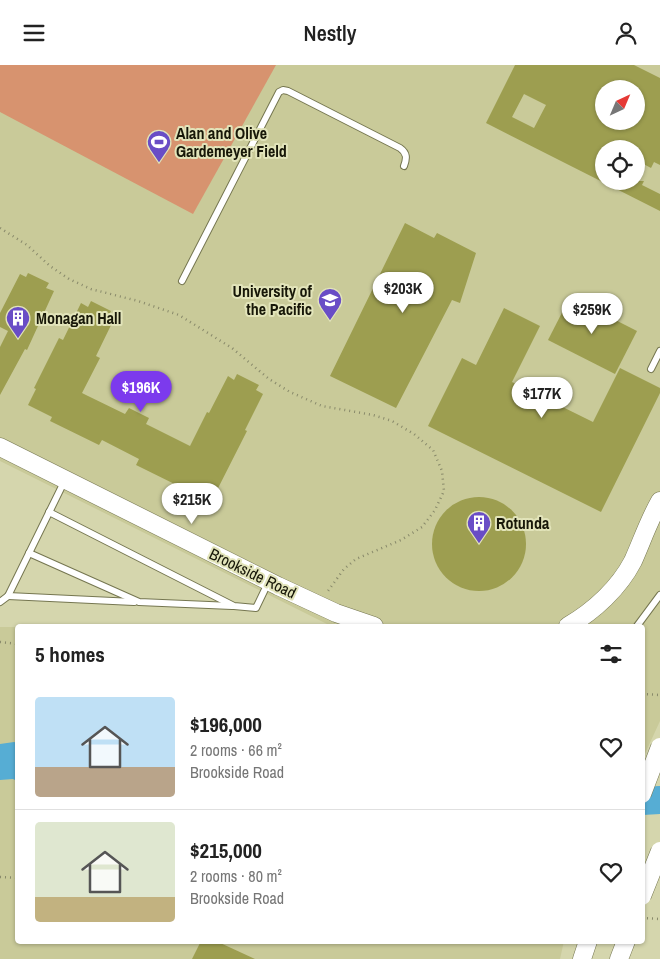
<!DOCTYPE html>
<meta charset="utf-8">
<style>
body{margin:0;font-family:"Archivo Narrow",sans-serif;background:#f6f6f6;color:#222;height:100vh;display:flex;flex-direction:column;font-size:19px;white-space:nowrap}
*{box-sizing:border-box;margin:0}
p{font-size:16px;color:#767676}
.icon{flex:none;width:28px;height:28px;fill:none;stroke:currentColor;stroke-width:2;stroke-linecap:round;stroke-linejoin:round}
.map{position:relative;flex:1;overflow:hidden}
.drawer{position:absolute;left:15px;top:559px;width:630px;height:320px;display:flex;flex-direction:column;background:#fff;border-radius:5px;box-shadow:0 1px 4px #0004}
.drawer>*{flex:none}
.needle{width:32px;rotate:44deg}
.buttons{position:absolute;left:595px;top:15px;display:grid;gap:10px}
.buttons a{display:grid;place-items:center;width:50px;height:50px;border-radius:50%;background:#fff;box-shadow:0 1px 4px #0004;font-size:25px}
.price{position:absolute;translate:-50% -42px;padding:0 11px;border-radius:18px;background:#fff;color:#222;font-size:16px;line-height:32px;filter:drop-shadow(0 1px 2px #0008)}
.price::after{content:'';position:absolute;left:50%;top:30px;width:15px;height:11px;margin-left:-8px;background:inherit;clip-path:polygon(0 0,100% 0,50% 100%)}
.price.selected{background:#7c3aed;color:#fff}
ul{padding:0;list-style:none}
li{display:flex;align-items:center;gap:15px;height:125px;padding:0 20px}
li+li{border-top:1px solid #e0e0e0}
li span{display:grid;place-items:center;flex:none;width:140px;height:100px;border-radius:5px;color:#555}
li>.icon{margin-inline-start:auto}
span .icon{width:60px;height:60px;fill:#fffc;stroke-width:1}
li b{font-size:21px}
h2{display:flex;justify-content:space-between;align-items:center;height:60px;padding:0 20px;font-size:21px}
header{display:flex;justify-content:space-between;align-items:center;height:65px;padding:0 20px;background:#fff;font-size:22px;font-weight:600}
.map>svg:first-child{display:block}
.built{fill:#c9ca99;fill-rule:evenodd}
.green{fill:#d7936f}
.water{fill:#56add4}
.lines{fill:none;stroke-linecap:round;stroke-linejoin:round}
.river{stroke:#56add4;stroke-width:28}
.building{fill:#9d9e50;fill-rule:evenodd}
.lane-casing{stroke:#757650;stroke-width:8}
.secondary-casing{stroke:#757650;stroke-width:19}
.path{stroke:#88896a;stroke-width:2.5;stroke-dasharray:1 4;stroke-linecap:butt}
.lane{stroke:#fff;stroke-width:6}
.secondary{stroke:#fff;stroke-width:18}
.secondary-bridge-casing{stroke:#757650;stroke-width:19;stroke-linecap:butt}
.secondary-bridge{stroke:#fff;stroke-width:18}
.labels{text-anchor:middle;stroke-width:4;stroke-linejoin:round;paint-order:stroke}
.poi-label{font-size:16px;font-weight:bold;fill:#171708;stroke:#e2e4ba;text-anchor:start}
.street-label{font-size:16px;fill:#171708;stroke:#e2e4ba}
</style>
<header><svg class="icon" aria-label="menu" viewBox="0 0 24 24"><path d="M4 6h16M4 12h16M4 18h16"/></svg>Nestly<svg class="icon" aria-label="person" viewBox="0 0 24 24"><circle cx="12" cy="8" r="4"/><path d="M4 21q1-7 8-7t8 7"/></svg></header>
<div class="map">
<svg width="660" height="894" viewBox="0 0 660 894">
<rect width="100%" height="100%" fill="#d5d6ad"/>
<g class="built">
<path d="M0 0H660V656L643 693 642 561H331L0 396ZM604 24H636V56H604ZM604 84H636V116H604Z"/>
<path d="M0 562H17L18 876H564L560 894H0Z"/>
</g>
<path class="green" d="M0 0H276L193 149 0 47Z"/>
<path class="water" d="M14 677 17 678V716L13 714 0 715V679Z"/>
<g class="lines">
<path class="river" d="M642 736 660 735"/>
</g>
<g class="building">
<path d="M515 0H634L660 13V100L654 97 651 103 636 95V84H604V116H644L642 120 660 129V146L486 58ZM604 24H636V56H604ZM524 29 546 40 534 63 512 52Z"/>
<path d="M405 158 434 173 437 168 476 188 460 238 452 235 396 343 330 311Z"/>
<path d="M28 208 49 218 46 223 54 226 27 285 25 284 0 330V282L8 266 0 262V248L20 209 26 212Z"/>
<path d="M570 232 637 266 615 309 548 275Z"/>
<path d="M91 236 111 246 108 252 114 254 96 291 100 293 82 328 88 331 125 349 129 343 149 353 146 359 190 381 207 347 209 348 228 311 234 315 237 309 259 320 256 325 263 329 245 365 247 366 211 437 136 400 139 394 102 375 99 380 50 356 52 352 28 340 36 324 34 323 59 273 63 275 81 238 88 242Z"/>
<path d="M504 243 540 261 512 317 593 357 620 303 660 323V328L601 447 428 361 462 293 476 300Z"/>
<circle cx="479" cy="479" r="47"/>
<path d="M201 876H216L255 894H192Z"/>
</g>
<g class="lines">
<g class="lane-casing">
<g id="lane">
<path d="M182 216 279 27 283 25 288 26 400 83C407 88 407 93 404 101"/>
<path d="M651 304 660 286"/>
<path d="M49 447 234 541 256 543 268 518"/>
<path d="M29 488 139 537 232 541"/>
<path d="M8 531 134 537"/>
<path d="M0 537 8 531 65 415"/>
<path d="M637 561 660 530"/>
</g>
</g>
<g class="secondary-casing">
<g id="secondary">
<path d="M0 382 278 521 336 548 374 561"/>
<path d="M568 561C594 546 619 523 633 496 642 476 649 455 660 436"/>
<path d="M582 894 588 876"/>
<path d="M619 894 626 876"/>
</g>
</g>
<g class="path">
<path d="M0 163 27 180 50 201 69 214 91 224 138 236 179 250 232 283 269 314 290 327 322 341 373 350 392 356 414 369 433 385 442 406 444 426 435 445 422 462 401 475 356 494 344 504 328 526"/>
<path d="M0 577 18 579"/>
<path d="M642 629 660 630"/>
<path d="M0 812 18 813"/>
<path d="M642 853 660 854"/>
</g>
<use href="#lane" class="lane"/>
<use href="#secondary" class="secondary"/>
<g class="secondary-bridge-casing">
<g id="secondary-bridge">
<path d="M642 729 660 682"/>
<path d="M642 831 660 786"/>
</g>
</g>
<use href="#secondary-bridge" class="secondary-bridge"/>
</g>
<defs>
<g id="stadium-pin" transform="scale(1.25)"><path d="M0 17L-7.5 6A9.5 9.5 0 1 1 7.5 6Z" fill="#694dc6" stroke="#e2e4ba"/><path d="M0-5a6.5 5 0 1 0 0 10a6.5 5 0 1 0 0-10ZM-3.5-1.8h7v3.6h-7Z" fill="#fff"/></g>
<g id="university-pin" transform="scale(1.25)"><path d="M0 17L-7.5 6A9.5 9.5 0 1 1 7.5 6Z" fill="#694dc6" stroke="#e2e4ba"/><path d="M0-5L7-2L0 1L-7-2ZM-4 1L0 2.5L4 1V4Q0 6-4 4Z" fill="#fff"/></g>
<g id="building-pin" transform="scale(1.25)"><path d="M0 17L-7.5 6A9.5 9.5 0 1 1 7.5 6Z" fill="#694dc6" stroke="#e2e4ba"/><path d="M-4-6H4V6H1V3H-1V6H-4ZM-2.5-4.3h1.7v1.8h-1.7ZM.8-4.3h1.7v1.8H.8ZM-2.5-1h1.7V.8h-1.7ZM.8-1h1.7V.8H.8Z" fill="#fff"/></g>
</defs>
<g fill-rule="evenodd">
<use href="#stadium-pin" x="159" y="77"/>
<use href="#university-pin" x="330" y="235"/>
<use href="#building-pin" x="18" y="253"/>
<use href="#building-pin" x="479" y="458"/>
</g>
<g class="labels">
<g class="poi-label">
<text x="176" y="74">Alan and Olive<tspan x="176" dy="18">Gardemeyer Field</tspan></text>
<text x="312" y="232" text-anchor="end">University of<tspan x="312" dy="18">the Pacific</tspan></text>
<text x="36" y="259">Monagan Hall</text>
<text x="496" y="464">Rotunda</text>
</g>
<g class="street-label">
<text transform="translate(253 508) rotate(26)" y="6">Brookside Road</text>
</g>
</g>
</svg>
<div class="buttons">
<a><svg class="needle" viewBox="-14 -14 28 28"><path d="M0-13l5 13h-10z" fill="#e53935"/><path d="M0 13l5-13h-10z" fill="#767676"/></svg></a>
<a><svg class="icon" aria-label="locate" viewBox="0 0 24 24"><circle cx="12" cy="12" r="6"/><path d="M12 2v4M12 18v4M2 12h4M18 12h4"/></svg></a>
</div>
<b class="price" style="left:403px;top:249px">$203K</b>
<b class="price" style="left:592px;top:270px">$259K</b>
<b class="price selected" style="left:141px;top:348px">$196K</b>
<b class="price" style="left:542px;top:354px">$177K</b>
<b class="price" style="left:192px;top:460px">$215K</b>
<section class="drawer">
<h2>5 homes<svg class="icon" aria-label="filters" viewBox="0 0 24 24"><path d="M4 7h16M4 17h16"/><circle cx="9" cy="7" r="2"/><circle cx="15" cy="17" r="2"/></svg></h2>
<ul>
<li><span style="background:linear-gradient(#bfe0f5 70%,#b9a48a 0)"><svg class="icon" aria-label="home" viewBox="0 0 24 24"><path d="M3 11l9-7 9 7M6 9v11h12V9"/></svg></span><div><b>$196,000</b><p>2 rooms · 66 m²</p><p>Brookside Road</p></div><svg class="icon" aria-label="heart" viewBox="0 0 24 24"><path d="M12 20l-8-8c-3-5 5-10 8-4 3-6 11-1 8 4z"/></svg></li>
<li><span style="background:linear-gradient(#dfe7d0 75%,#c2b280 0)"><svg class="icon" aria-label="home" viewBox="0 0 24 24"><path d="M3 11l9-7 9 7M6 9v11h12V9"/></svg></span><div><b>$215,000</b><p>2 rooms · 80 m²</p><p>Brookside Road</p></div><svg class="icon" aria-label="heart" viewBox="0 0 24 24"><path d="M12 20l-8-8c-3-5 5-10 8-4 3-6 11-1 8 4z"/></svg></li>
</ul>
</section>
</div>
